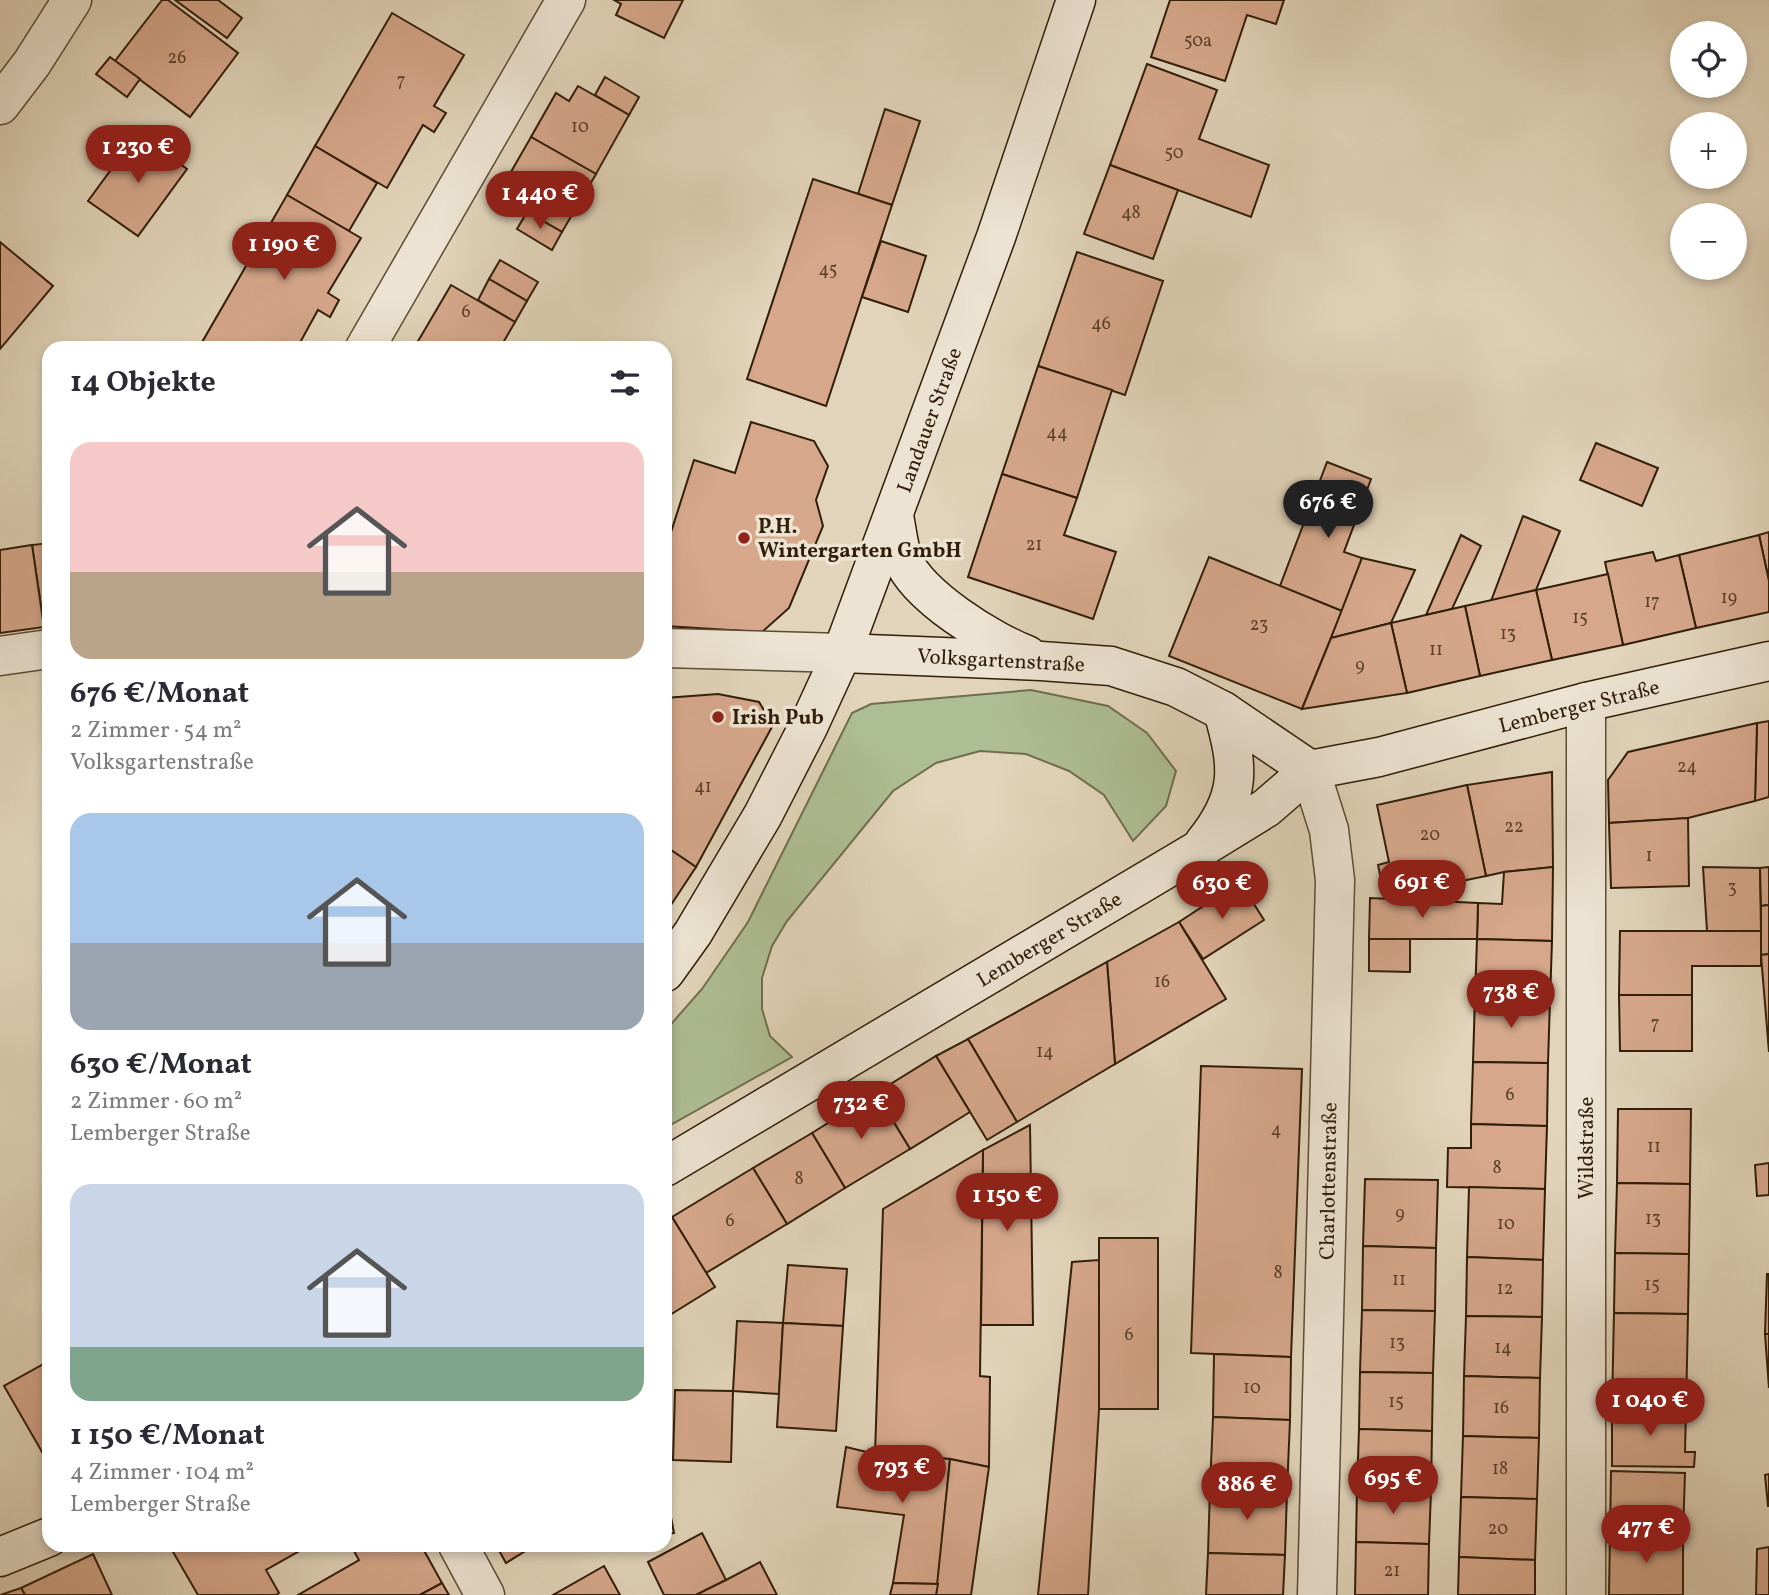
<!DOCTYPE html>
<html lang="de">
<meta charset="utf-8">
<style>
body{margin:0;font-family:Vollkorn,serif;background:#f7f7f7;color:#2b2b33;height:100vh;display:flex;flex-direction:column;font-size:26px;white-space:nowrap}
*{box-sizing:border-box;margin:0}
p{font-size:23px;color:#7c7c81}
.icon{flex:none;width:38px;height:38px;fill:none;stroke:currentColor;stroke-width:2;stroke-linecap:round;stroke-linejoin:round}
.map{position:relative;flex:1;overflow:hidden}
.side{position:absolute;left:42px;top:341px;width:630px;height:1211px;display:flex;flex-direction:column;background:#fff;border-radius:21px;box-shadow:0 4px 10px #0003}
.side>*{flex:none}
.controls{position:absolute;left:1670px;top:21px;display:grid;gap:14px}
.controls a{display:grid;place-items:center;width:77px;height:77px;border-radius:50%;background:#fff;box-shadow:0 4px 10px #0003;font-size:35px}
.price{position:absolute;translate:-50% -60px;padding:0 16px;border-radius:24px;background:#8f2418;color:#fff;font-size:23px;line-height:46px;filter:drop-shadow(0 2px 4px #0008)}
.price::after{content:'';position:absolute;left:50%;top:42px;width:21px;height:16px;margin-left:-10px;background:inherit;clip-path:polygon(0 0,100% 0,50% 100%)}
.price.on{background:#222;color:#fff}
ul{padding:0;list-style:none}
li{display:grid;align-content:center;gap:14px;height:371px;padding:0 28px}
li span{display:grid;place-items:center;height:217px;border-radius:21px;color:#555}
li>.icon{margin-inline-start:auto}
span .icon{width:126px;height:126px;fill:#fffc;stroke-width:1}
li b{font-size:30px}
h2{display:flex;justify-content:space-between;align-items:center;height:84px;padding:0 28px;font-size:30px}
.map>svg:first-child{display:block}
.green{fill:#aebe94;stroke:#706e4e;stroke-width:2}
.building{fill:#d6a78b;stroke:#311e09;stroke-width:2}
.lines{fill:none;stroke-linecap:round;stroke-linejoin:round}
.minor-casing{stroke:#5d4c35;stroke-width:41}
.secondary-casing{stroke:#311e09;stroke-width:41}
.minor{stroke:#ece3d2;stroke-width:38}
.secondary{stroke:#ece3d2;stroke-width:38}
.poi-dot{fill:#8f2418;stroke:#ece3d2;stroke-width:2.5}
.labels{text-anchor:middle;stroke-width:7;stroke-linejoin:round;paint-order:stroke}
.number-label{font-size:18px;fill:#5a402a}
.street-label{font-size:21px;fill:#311e09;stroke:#ece3d2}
.poi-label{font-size:21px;font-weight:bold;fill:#311e09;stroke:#ece3d2;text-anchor:start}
</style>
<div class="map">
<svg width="1769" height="1595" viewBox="0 0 1769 1595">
<rect width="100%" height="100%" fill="#e1d4ba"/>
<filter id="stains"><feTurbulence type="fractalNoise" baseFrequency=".00286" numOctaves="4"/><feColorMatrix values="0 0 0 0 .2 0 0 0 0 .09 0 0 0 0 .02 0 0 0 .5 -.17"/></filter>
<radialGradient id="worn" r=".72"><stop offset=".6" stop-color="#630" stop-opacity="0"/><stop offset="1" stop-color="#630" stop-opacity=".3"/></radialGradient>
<path class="green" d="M1031 690 1108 706 1147 733 1176 771 1166 806 1133 841 1104 795 1069 771 1026 754 980 751 936 763 893 791 787 921 772 946 762 978V1009L770 1036 792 1057 665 1128V1031L702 989 748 922 852 713 871 704Z"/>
<g class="building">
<path d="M162 0H168L238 53 190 117 115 61Z"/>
<path d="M175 0H218L242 18 227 38Z"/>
<path d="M614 0H683L664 38 616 15 621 4Z"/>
<path d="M1170 0H1284L1276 24 1247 15 1225 81 1151 57Z"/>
<path d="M392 13 464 55 434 106 446 113 434 132 423 125 387 188 315 146Z"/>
<path d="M110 57 140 79 127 97 96 74Z"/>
<path d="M1147 64 1217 90 1199 139 1269 165 1251 217 1110 165Z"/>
<path d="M605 77 639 97 629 115 595 95Z"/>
<path d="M578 86 629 115 596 174 531 137 556 93 569 101Z"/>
<path d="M885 109 920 121 892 205 858 194Z"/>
<path d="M138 133 187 169 138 236 88 201Z"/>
<path d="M531 137 596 174 562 232 510 202 520 184 508 177Z"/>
<path d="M315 146 377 183 349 231 287 195Z"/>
<path d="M1110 165 1178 190 1153 259 1084 234Z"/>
<path d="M813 179 892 205 826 406 747 379Z"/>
<path d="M287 195 361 238 328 293 339 300 330 317 318 310 297 348H208L201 344Z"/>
<path d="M527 212 562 232 552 250 517 229Z"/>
<path d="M881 241 926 256 908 312 862 297Z"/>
<path d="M0 242 53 286 0 349Z"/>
<path d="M1077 252 1163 281 1125 395 1038 366Z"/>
<path d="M500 260 538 282 527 301 489 279Z"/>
<path d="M489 279 527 301 515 322 478 300Z"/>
<path d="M451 285 515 322 500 348H414Z"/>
<path d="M1038 366 1112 390 1077 498 1002 474Z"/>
<path d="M751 422 814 441 828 466 816 500 823 526 789 608 762 632 665 626V551L694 460 735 473Z"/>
<path d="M1596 443 1658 468 1642 506 1580 480Z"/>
<path d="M1327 462 1371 479 1344 552 1362 558 1342 611 1280 586Z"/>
<path d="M1002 474 1077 498 1064 535 1116 552 1093 619 968 577Z"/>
<path d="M1523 516 1560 531 1536 590 1491 601Z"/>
<path d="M1769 532V581L1759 535Z"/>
<path d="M1461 535 1481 546 1452 609 1426 615Z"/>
<path d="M1759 535 1769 581V612L1696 628 1679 555Z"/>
<path d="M49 543V626L44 627 32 545Z"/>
<path d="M32 545 44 627 0 633V550Z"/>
<path d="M1653 552 1656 561 1679 555 1696 628 1623 645 1605 562Z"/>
<path d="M1209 557 1342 611 1302 709 1169 656Z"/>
<path d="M1362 558 1415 570 1391 623 1331 638Z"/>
<path d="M1608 574 1623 645 1552 660 1536 590Z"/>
<path d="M1536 590 1552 660 1480 676 1465 606Z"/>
<path d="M1465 606 1480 676 1407 693 1391 623Z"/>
<path d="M1391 623 1407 693 1302 709 1331 638Z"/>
<path d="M718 694 759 702 773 725 696 867 665 846V698Z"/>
<path d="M1769 721V797L1755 801 1757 723Z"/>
<path d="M1757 723 1755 801 1688 818 1609 823 1608 780 1628 752Z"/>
<path d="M1552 772 1553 867 1504 872 1486 876 1467 785Z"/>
<path d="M1467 785 1486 876 1385 897 1378 865 1389 862 1377 805Z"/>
<path d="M1688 818 1689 886 1611 888 1609 823Z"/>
<path d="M665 846 696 867 665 914Z"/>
<path d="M1553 867 1552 941 1477 939 1478 903 1502 904 1504 872Z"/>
<path d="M1703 867 1760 868 1761 931H1707Z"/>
<path d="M1769 867V905L1761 906 1760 868Z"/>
<path d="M1240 882 1264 920 1203 959 1179 922Z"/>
<path d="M1370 898 1478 903 1477 939H1369Z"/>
<path d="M1769 905V954L1761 955V906Z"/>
<path d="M1179 922 1226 999 1115 1064 1107 962Z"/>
<path d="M1620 931H1761V966H1692V995H1619Z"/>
<path d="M1369 939H1410V972L1369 971Z"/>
<path d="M1477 939 1552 941 1550 1000 1475 997Z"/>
<path d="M1769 954V1052L1761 955Z"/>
<path d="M1107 962 1115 1064 1017 1122 968 1039Z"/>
<path d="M1619 995H1692V1051H1620Z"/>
<path d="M1475 997 1550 1000 1548 1063 1473 1062Z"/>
<path d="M968 1039 1017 1122 987 1140 936 1056Z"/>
<path d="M936 1056 970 1112 910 1149 876 1093Z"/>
<path d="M1473 1062 1548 1063 1547 1126 1471 1124Z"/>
<path d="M1201 1066 1302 1069 1291 1357 1191 1353Z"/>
<path d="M876 1093 910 1149 845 1188 812 1133Z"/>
<path d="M1618 1109H1691L1690 1184 1617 1183Z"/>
<path d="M1471 1124 1547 1126 1545 1189 1447 1187 1448 1148H1471Z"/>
<path d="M1030 1125 1033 1325H981L983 1150Z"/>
<path d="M812 1133 845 1188 787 1224 753 1168Z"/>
<path d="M983 1150 980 1376 990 1377 989 1467 950 1459 875 1454 883 1209Z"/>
<path d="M1769 1163V1195L1757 1196 1755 1165Z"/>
<path d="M753 1168 787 1224 706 1273 672 1217Z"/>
<path d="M1365 1179 1438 1180 1436 1248 1363 1246Z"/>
<path d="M1617 1183 1690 1184 1689 1254 1615 1253Z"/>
<path d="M1469 1187 1545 1189 1543 1260 1467 1257Z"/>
<path d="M672 1217 715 1287 665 1318V1221Z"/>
<rect x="1099" y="1238" width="59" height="171"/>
<path d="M1363 1246 1436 1248 1435 1311 1362 1310Z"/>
<path d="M1615 1253 1689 1254 1688 1314 1614 1313Z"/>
<path d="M1467 1257 1543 1260 1542 1317 1466 1316Z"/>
<path d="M1099 1260V1409L1088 1595H1038L1072 1262Z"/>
<path d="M788 1265 847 1269 843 1326 783 1323Z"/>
<path d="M1767 1274H1769V1334H1765Z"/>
<path d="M1362 1310 1435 1311 1433 1373 1360 1372Z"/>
<path d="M1614 1313 1688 1314 1686 1409 1612 1407Z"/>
<path d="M1466 1316 1542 1317 1540 1378 1464 1376Z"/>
<path d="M737 1321 783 1323 779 1394 733 1391Z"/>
<path d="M783 1323 843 1326 836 1431 777 1427Z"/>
<path d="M1765 1334H1769V1388Z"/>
<path d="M1214 1354 1291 1357 1290 1420 1213 1417Z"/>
<path d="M49 1361V1464L4 1386Z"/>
<path d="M1360 1372 1433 1373 1432 1431 1359 1429Z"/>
<path d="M1464 1376 1540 1378 1539 1438 1463 1436Z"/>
<path d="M675 1390 733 1391 731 1462 673 1460Z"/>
<path d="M1612 1407 1686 1409 1685 1452H1695L1694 1467 1612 1466Z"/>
<path d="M1213 1417 1290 1420 1287 1491 1210 1488Z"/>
<path d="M1359 1429 1432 1431 1431 1491 1357 1489Z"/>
<path d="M1463 1436 1539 1438 1537 1499 1461 1497Z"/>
<path d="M846 1447 875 1454 950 1459 938 1584 893 1583 904 1515 837 1507Z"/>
<path d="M950 1459 989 1467 971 1595H936Z"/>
<path d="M1611 1471 1685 1473 1683 1535 1610 1534Z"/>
<path d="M1769 1474V1506H1768L1765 1475Z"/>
<path d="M665 1486 674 1533 665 1535Z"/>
<path d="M1210 1488 1287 1491 1285 1555 1208 1553Z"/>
<path d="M1357 1489 1431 1491 1429 1544 1356 1542Z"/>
<path d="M1461 1497 1537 1499 1535 1560 1459 1557Z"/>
<path d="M702 1533 726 1580 696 1595H664L648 1562Z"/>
<path d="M1610 1534 1683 1535V1595H1609Z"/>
<path d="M1356 1542 1429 1544 1428 1595H1355Z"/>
<path d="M169 1545H310L266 1570 279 1593 276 1595H198Z"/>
<path d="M364 1545H421L442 1583 420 1595H298L359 1560 354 1551Z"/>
<path d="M496 1545H535L506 1563Z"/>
<path d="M1769 1547V1595H1756L1757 1549Z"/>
<path d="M1208 1553 1285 1555 1283 1595H1206Z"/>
<path d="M93 1554 112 1595H25L21 1588Z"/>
<path d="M1459 1557 1535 1560V1595H1458Z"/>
<path d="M760 1562 777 1595H696L726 1580Z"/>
<path d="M604 1566 620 1595H553Z"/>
<path d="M442 1583 449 1595H420Z"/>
<path d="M893 1583 938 1584 936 1595H890Z"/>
<path d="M21 1588 25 1595H0Z"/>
</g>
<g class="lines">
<g class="minor-casing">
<g id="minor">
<path d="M0 105 32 63 72 0"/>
<path d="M365 348 566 0"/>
<path d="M665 648 842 653"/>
<path d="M0 656 49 649"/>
<path d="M1586 702V1595"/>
<path d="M1310 770 1329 830 1335 880 1317 1595"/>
<path d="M458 1545 485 1595"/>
</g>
</g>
<g class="secondary-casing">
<g id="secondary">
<path d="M894 516C897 530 898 545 903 559 916 595 992 642 1027 655"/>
<path d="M842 653 1041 661 1111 666 1176 687 1223 711 1310 770"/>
<path d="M1204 843C1242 796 1239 767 1223 711"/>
<path d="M665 972 693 933 763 815 808 727 842 653 996 237 1076 0"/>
<path d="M665 1167 1198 850 1266 808 1310 770 1379 757 1586 702 1769 661"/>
<path d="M0 1557 49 1537"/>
</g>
</g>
<use href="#minor" class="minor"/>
<use href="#secondary" class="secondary"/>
</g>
<g class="poi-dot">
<circle cx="744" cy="538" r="7"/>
<circle cx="718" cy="717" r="7"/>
</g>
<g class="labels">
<g class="number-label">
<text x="1198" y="46">50a</text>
<text x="177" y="63">26</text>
<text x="401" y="86">7</text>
<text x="580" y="132">10</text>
<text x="1174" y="158">50</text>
<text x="1131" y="218">48</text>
<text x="828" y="275">45</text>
<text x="466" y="317">6</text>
<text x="1101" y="329">46</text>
<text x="1057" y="438">44</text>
<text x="1034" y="550">21</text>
<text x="1729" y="603">19</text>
<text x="1652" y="607">17</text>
<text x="1580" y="623">15</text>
<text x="1259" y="630">23</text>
<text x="1508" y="639">13</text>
<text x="1436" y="655">11</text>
<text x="1360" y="671">9</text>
<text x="1687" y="772">24</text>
<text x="703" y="792">41</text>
<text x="1514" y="832">22</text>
<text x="1430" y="840">20</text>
<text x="1649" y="861">1</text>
<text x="1732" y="893">3</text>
<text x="1162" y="987">16</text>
<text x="1655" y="1029">7</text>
<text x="1045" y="1057">14</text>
<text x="1510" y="1100">6</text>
<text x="1276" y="1135">4</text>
<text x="1654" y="1152">11</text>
<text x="1497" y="1173">8</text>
<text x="799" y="1184">8</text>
<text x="1400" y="1219">9</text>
<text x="1653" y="1224">13</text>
<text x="730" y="1226">6</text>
<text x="1506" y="1229">10</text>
<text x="1278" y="1278">8</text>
<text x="1399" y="1285">11</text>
<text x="1652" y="1290">15</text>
<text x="1505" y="1294">12</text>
<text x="1129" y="1340">6</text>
<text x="1397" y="1348">13</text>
<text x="1503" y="1353">14</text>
<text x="1252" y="1393">10</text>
<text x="1396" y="1407">15</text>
<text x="1501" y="1413">16</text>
<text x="1500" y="1474">18</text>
<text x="1498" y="1534">20</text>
<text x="1392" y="1576">21</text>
</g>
<g class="street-label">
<text transform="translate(929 420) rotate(-70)" y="7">Landauer Straße</text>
<text transform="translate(1001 660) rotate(3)" y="7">Volksgartenstraße</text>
<text transform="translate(1579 706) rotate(-14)" y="7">Lemberger Straße</text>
<text transform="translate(1049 939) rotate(-31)" y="7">Lemberger Straße</text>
<text transform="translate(1586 1148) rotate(-90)" y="7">Wildstraße</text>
<text transform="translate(1328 1181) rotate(-89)" y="7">Charlottenstraße</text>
</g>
<g class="poi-label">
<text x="758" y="533">P.H.<tspan x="758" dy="24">Wintergarten GmbH</tspan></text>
<text x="732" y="724">Irish Pub</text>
</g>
</g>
<rect width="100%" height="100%" filter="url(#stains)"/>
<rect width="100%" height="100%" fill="url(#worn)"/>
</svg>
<div class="controls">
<a><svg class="icon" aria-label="locate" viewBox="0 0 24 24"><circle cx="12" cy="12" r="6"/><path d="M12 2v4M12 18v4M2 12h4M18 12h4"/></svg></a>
<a>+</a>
<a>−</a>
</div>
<b class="price" style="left:138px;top:185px">1 230 €</b>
<b class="price" style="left:540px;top:231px">1 440 €</b>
<b class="price" style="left:284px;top:282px">1 190 €</b>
<b class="price on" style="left:1328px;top:540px">676 €</b>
<b class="price" style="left:1422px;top:920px">691 €</b>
<b class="price" style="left:1222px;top:921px">630 €</b>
<b class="price" style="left:1511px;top:1030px">738 €</b>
<b class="price" style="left:861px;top:1141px">732 €</b>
<b class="price" style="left:1007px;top:1233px">1 150 €</b>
<b class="price" style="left:1650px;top:1438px">1 040 €</b>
<b class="price" style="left:902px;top:1505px">793 €</b>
<b class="price" style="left:1393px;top:1516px">695 €</b>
<b class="price" style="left:1247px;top:1522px">886 €</b>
<b class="price" style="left:1646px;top:1565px">477 €</b>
<section class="side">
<h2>14 Objekte<svg class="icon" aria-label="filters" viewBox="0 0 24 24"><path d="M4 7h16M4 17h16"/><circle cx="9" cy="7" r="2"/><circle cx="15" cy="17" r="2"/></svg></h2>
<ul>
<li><span style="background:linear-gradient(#f6c9c9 60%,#b9a48a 0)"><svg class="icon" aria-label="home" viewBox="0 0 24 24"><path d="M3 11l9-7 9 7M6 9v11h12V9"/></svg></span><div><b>676 €/Monat</b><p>2 Zimmer · 54 m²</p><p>Volksgartenstraße</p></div></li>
<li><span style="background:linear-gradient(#a9c7e8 60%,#9aa5b1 0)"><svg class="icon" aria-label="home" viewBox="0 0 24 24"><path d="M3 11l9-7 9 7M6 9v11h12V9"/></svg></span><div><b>630 €/Monat</b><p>2 Zimmer · 60 m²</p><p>Lemberger Straße</p></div></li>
<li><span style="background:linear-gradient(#c9d6e8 75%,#7fa58c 0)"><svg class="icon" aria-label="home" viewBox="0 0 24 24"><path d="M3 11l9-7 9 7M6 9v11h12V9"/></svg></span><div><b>1 150 €/Monat</b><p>4 Zimmer · 104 m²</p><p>Lemberger Straße</p></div></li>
</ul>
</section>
</div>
